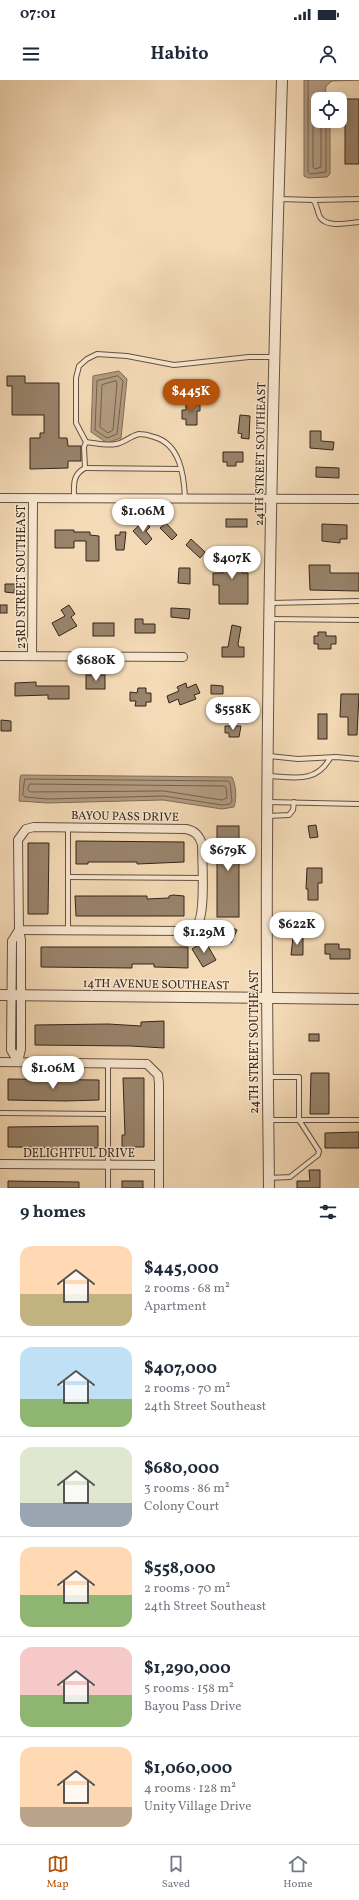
<!DOCTYPE html>
<meta charset="utf-8">
<style>
body{margin:0;font-family:Vollkorn,serif;background:#f6f6f7;color:#1f2937;height:100vh;display:flex;flex-direction:column;font-size:15px;white-space:nowrap}
*{box-sizing:border-box;margin:0}
p{font-size:13px;color:#747a83}
.icon{flex:none;width:22px;height:22px;fill:none;stroke:currentColor;stroke-width:2;stroke-linecap:round;stroke-linejoin:round}
.map{position:relative;height:1108px;overflow:hidden}
.details{display:flex;flex-direction:column;background:#fff;flex:1}
.details>*{flex:none}
.fabs{position:absolute;left:311px;top:12px;display:grid;gap:8px}
.fabs a{display:grid;place-items:center;width:36px;height:36px;border-radius:8px;background:#fff;box-shadow:0 2px 10px #0003;font-size:20px}
.price{position:absolute;translate:-50% -34px;padding:0 9px;border-radius:14px;background:#fff;color:#222;font-size:13px;line-height:26px;filter:drop-shadow(0 1px 2px #0008)}
.price::after{content:'';position:absolute;left:50%;top:24px;width:12px;height:9px;margin-left:-6px;background:inherit;clip-path:polygon(0 0,100% 0,50% 100%)}
.price.selected{background:#b45309;color:#fff}
ul{padding:0;list-style:none}
li{display:flex;align-items:center;gap:12px;height:100px;padding:0 20px}
li+li{border-top:1px solid #e0e1e3}
li span{display:grid;place-items:center;flex:none;width:112px;height:80px;border-radius:12px;color:#555}
li>.icon{margin-inline-start:auto}
span .icon{width:48px;height:48px;fill:#fffc;stroke-width:1}
li b{font-size:17px}
h2{display:flex;justify-content:space-between;align-items:center;height:48px;padding:0 20px;font-size:17px}
.status{display:flex;justify-content:space-between;align-items:center;height:28px;padding:0 20px;background:#fff;direction:ltr}
.status svg{height:11px;fill:currentColor}
header{display:flex;justify-content:space-between;align-items:center;height:52px;padding:0 20px;background:#fff;font-size:18px;font-weight:700}
.tabs{display:flex;justify-content:space-around;align-items:center;height:56px;border-top:1px solid #e0e1e3;background:#fff;font-size:11px;color:#747a83}
.tabs a{display:grid;justify-items:center;gap:2px}
.tabs .selected{color:#b45309}
.map>svg:first-child{display:block}
.water{fill:#b39c81;stroke:#816c58}
.lines{fill:none;stroke-linecap:round;stroke-linejoin:round}
.shore{stroke:#74604e;stroke-width:1}
.building{fill:#98836b;stroke:#35241a}
.service-casing{stroke:#655241;stroke-width:6}
.minor-casing{stroke:#655241;stroke-width:10}
.tertiary-casing{stroke:#655241;stroke-width:12}
.service{stroke:#f8e7d0;stroke-width:4}
.minor{stroke:#f8e7d0;stroke-width:8}
.tertiary{stroke:#f8e7d0;stroke-width:10}
.labels{text-anchor:middle;stroke-width:3;stroke-linejoin:round;paint-order:stroke}
.street-label{font-size:12px;fill:#35241a;stroke:#f8e7d0}
</style>
<div class="status"><b>07:01</b><svg viewBox="0 0 49 12"><path d="M0 12V9h3v3zM5 12V6h3v6zM10 12V3h3v9zM15 12V0h3v12zM26 1h20v11H26zM47 4h2v5h-2z"/></svg></div>
<header><svg class="icon" aria-label="menu" viewBox="0 0 24 24"><path d="M4 6h16M4 12h16M4 18h16"/></svg>Habito<svg class="icon" aria-label="person" viewBox="0 0 24 24"><circle cx="12" cy="8" r="4"/><path d="M4 21q1-7 8-7t8 7"/></svg></header>
<div class="map">
<svg width="359" height="1108" viewBox="0 0 359 1108">
<rect width="100%" height="100%" fill="#f4dab6"/>
<filter id="stains"><feTurbulence type="fractalNoise" baseFrequency=".005" numOctaves="4"/><feColorMatrix values="0 0 0 0 .2 0 0 0 0 .09 0 0 0 0 .02 0 0 0 .5 -.17"/></filter>
<radialGradient id="worn" r=".72"><stop offset=".6" stop-color="#630" stop-opacity="0"/><stop offset="1" stop-color="#630" stop-opacity=".3"/></radialGradient>
<g class="water">
<path d="M304 0H359L332 1 326 6 325 19H318V41H327L330 45V94L327 97 308 98 304 96Z"/>
<path d="M119 291 127 299 121 358 107 363 91 352 93 296Z"/>
<path d="M21 695 232 697C236 705 237 718 234 727L222 729 163 720 48 723 19 721 20 698Z"/>
</g>
<g class="lines">
<g class="shore">
<path d="M308 0V92L310 94 326 92V47L324 41"/>
<path d="M318 24 316 20 313 21V87L315 89 321 87V49L319 41"/>
<path d="M118 296 123 301 117 354 107 358 95 350 97 301Z"/>
<path d="M116 301 117 303 113 350 108 353 100 347 102 305Z"/>
<path d="M25 699 228 701 230 703 232 721 230 724 222 725 164 716 48 719 25 717 23 715Z"/>
<path d="M30 704 224 706 226 707 227 718 222 720 164 711 30 712 28 710Z"/>
</g>
</g>
<g class="building">
<rect x="345" y="19" width="14" height="65"/>
<path d="M7 296H25V303H59V358H67L68 366H81V381H68V388L30 389V358H40V353H44V335H12V306H7Z"/>
<path d="M186 320 200 322V331H197V345H186V339H182V330H186Z"/>
<path d="M240 335 250 336 249 359 241 358 242 354 238 353Z"/>
<path d="M310 351H321V361L334 362 333 370 310 368Z"/>
<path d="M223 372H243V382H236V386H227V382H223Z"/>
<path d="M316 387 339 388V398L316 397Z"/>
<rect x="226" y="439" width="21" height="8"/>
<path d="M144 441 150 447 146 451 152 459 146 465 133 451Z"/>
<path d="M166 443 177 455 172 460 160 448Z"/>
<path d="M322 444 347 445V459H340V463L322 461Z"/>
<path d="M55 450H74V452H90V455L99 456V481H86V461H74V468H55Z"/>
<path d="M120 452H126L124 470H116L115 455H120Z"/>
<path d="M191 459 205 472 200 478 186 465Z"/>
<path d="M224 467H238V483H242V493H248V524H219V505H213V493H223Z"/>
<path d="M309 485H330V493H359V511L310 510Z"/>
<path d="M179 488H190V504L178 503Z"/>
<path d="M5 504H15L14 513 5 512Z"/>
<rect x="0" y="525" width="7" height="8"/>
<path d="M69 525 75 534 71 537 77 546 59 556 52 543 65 536 61 530Z"/>
<path d="M171 528 190 529 189 539 171 537Z"/>
<path d="M135 539H143V544H155V553H135Z"/>
<rect x="93" y="543" width="21" height="13"/>
<path d="M232 545 241 547 238 564 239 567H244V577H222V567H228Z"/>
<path d="M318 552H326V556H336V564H331V569H318V564H314V556H318Z"/>
<rect x="86" y="595" width="19" height="14"/>
<path d="M36 602V606H69V619H48V615L15 616V603Z"/>
<path d="M186 603 187 608 196 604 200 613 194 615 196 619 180 625 178 619 169 623 167 616 179 611 177 607Z"/>
<path d="M211 605 223 606V614H211Z"/>
<path d="M138 608H146V613H151V622H146V626H135L136 621H130V612L137 613Z"/>
<path d="M341 614H359L357 655H348V637H340Z"/>
<rect x="229" y="622" width="10" height="8"/>
<rect x="318" y="634" width="9" height="25"/>
<path d="M1 640 11 641V651H1Z"/>
<path d="M225 646H241L239 657H229V653H225Z"/>
<path d="M316 745 318 757 310 758 308 746Z"/>
<rect x="217" y="746" width="22" height="91"/>
<path d="M76 761 184 762V782L137 784V782H88V784H76Z"/>
<path d="M28 763H49L48 834H28Z"/>
<path d="M307 788H322V803H318V820H308V809H306Z"/>
<path d="M173 815 184 816V836H76L75 816H147V819L169 818V816Z"/>
<path d="M217 841 237 850 231 863 211 855Z"/>
<path d="M293 857H303V875H291Z"/>
<path d="M205 861 216 880 203 887 192 869Z"/>
<path d="M325 864H339V869H350V879H330V874H325Z"/>
<path d="M41 867H188V888L154 887V884H132V888L41 887Z"/>
<path d="M164 941V968L131 966 35 965V945L108 944 141 946V942Z"/>
<rect x="309" y="954" width="10" height="7"/>
<path d="M311 993H329V1034H310Z"/>
<path d="M123 998H144V1067H122V1055H125Z"/>
<path d="M8 999 99 1000V1020L65 1021 8 1020Z"/>
<path d="M98 1046V1068L8 1067V1047Z"/>
<path d="M359 1052V1068H325V1053Z"/>
<path d="M309 1090H320V1108H297V1101H310Z"/>
<path d="M8 1101 79 1102V1108H8Z"/>
<rect x="122" y="1101" width="21" height="7"/>
</g>
<g class="lines">
<g class="service-casing">
<g id="service">
<path d="M279 119 313 120C317 124 317 131 320 137 326 148 349 143 359 142"/>
<path d="M313 120 359 119"/>
<path d="M86 362 76 343V298L79 286 87 279 97 274 127 276 174 285 249 277H274"/>
<path d="M85 388 181 389"/>
<path d="M74 418C74 405 72 395 85 388L84 367 86 362C95 363 107 366 116 364 124 363 130 356 139 354 144 354 149 355 154 357 180 364 184 395 185 418"/>
<path d="M271 523 359 521"/>
<path d="M270 539 359 540"/>
<path d="M269 676 298 679 336 677 359 679"/>
<path d="M268 696C293 697 316 704 330 678"/>
<path d="M268 722 359 724"/>
<path d="M268 736 289 735 293 730 294 722"/>
<path d="M68 797 202 798"/>
<path d="M68 850V748"/>
<path d="M0 1033 108 1034"/>
<path d="M269 1040H359"/>
<path d="M269 1098 290 1097 318 1075 319 1071 299 1040V997H269"/>
<path d="M108 1108V983"/>
</g>
</g>
<g class="minor-casing">
<g id="minor">
<path d="M0 418 359 419"/>
<path d="M0 576 183 577"/>
<path d="M32 576 33 418"/>
<path d="M34 747 186 749C195 751 199 755 202 764 202 778 206 835 197 845 194 849 189 850 183 851L19 850 18 760 26 749Z"/>
<path d="M19 850 21 860V969L18 982 11 970 12 861Z"/>
<path d="M0 982 147 984 158 995 159 1003V1108"/>
<path d="M0 1084 159 1085"/>
</g>
</g>
<g class="tertiary-casing">
<g id="tertiary">
<path d="M0 915 359 919"/>
<path d="M269 1108C268 997 266 885 267 774 268 516 274 258 282 0"/>
</g>
</g>
<use href="#service" class="service"/>
<use href="#minor" class="minor"/>
<use href="#tertiary" class="tertiary"/>
</g>
<g class="labels">
<g class="street-label">
<text transform="translate(260 374) rotate(-89)" y="4">24TH STREET SOUTHEAST</text>
<text transform="translate(21 497) rotate(-90)" y="4">23RD STREET SOUTHEAST</text>
<text transform="translate(125 736) rotate(1)" y="4">BAYOU PASS DRIVE</text>
<text transform="translate(156 904) rotate(1)" y="4">14TH AVENUE SOUTHEAST</text>
<text transform="translate(254 962) rotate(-90)" y="4">24TH STREET SOUTHEAST</text>
<text x="79" y="1077">DELIGHTFUL DRIVE</text>
</g>
</g>
<rect width="100%" height="100%" filter="url(#stains)"/>
<rect width="100%" height="100%" fill="url(#worn)"/>
</svg>
<div class="fabs">
<a><svg class="icon" aria-label="locate" viewBox="0 0 24 24"><circle cx="12" cy="12" r="6"/><path d="M12 2v4M12 18v4M2 12h4M18 12h4"/></svg></a>
</div>
<b class="price selected" style="left:191px;top:333px">$445K</b>
<b class="price" style="left:143px;top:453px">$1.06M</b>
<b class="price" style="left:232px;top:500px">$407K</b>
<b class="price" style="left:96px;top:602px">$680K</b>
<b class="price" style="left:233px;top:651px">$558K</b>
<b class="price" style="left:228px;top:792px">$679K</b>
<b class="price" style="left:297px;top:866px">$622K</b>
<b class="price" style="left:204px;top:874px">$1.29M</b>
<b class="price" style="left:53px;top:1010px">$1.06M</b>
</div>
<section class="details">
<h2>9 homes<svg class="icon" aria-label="filters" viewBox="0 0 24 24"><path d="M4 7h16M4 17h16"/><circle cx="9" cy="7" r="2"/><circle cx="15" cy="17" r="2"/></svg></h2>
<ul>
<li><span style="background:linear-gradient(#ffd9b3 60%,#c2b280 0)"><svg class="icon" aria-label="home" viewBox="0 0 24 24"><path d="M3 11l9-7 9 7M6 9v11h12V9"/></svg></span><div><b>$445,000</b><p>2 rooms · 68 m²</p><p>Apartment</p></div></li>
<li><span style="background:linear-gradient(#bfe0f5 65%,#8fb573 0)"><svg class="icon" aria-label="home" viewBox="0 0 24 24"><path d="M3 11l9-7 9 7M6 9v11h12V9"/></svg></span><div><b>$407,000</b><p>2 rooms · 70 m²</p><p>24th Street Southeast</p></div></li>
<li><span style="background:linear-gradient(#dfe7d0 70%,#9aa5b1 0)"><svg class="icon" aria-label="home" viewBox="0 0 24 24"><path d="M3 11l9-7 9 7M6 9v11h12V9"/></svg></span><div><b>$680,000</b><p>3 rooms · 86 m²</p><p>Colony Court</p></div></li>
<li><span style="background:linear-gradient(#ffd9b3 60%,#8fb573 0)"><svg class="icon" aria-label="home" viewBox="0 0 24 24"><path d="M3 11l9-7 9 7M6 9v11h12V9"/></svg></span><div><b>$558,000</b><p>2 rooms · 70 m²</p><p>24th Street Southeast</p></div></li>
<li><span style="background:linear-gradient(#f6c9c9 60%,#8fb573 0)"><svg class="icon" aria-label="home" viewBox="0 0 24 24"><path d="M3 11l9-7 9 7M6 9v11h12V9"/></svg></span><div><b>$1,290,000</b><p>5 rooms · 158 m²</p><p>Bayou Pass Drive</p></div></li>
<li><span style="background:linear-gradient(#ffd9b3 75%,#b9a48a 0)"><svg class="icon" aria-label="home" viewBox="0 0 24 24"><path d="M3 11l9-7 9 7M6 9v11h12V9"/></svg></span><div><b>$1,060,000</b><p>4 rooms · 128 m²</p><p>Unity Village Drive</p></div></li>
</ul>
</section>
<nav class="tabs">
<a class="selected"><svg class="icon" aria-label="map" viewBox="0 0 24 24"><path d="M3 6l6-2 6 2 6-2v14l-6 2-6-2-6 2zM9 4v14M15 6v14"/></svg>Map</a>
<a><svg class="icon" aria-label="saved" viewBox="0 0 24 24"><path d="M7 4h10v16l-5-4-5 4z"/></svg>Saved</a>
<a><svg class="icon" aria-label="home" viewBox="0 0 24 24"><path d="M3 11l9-7 9 7M6 9v11h12V9"/></svg>Home</a>
</nav>
